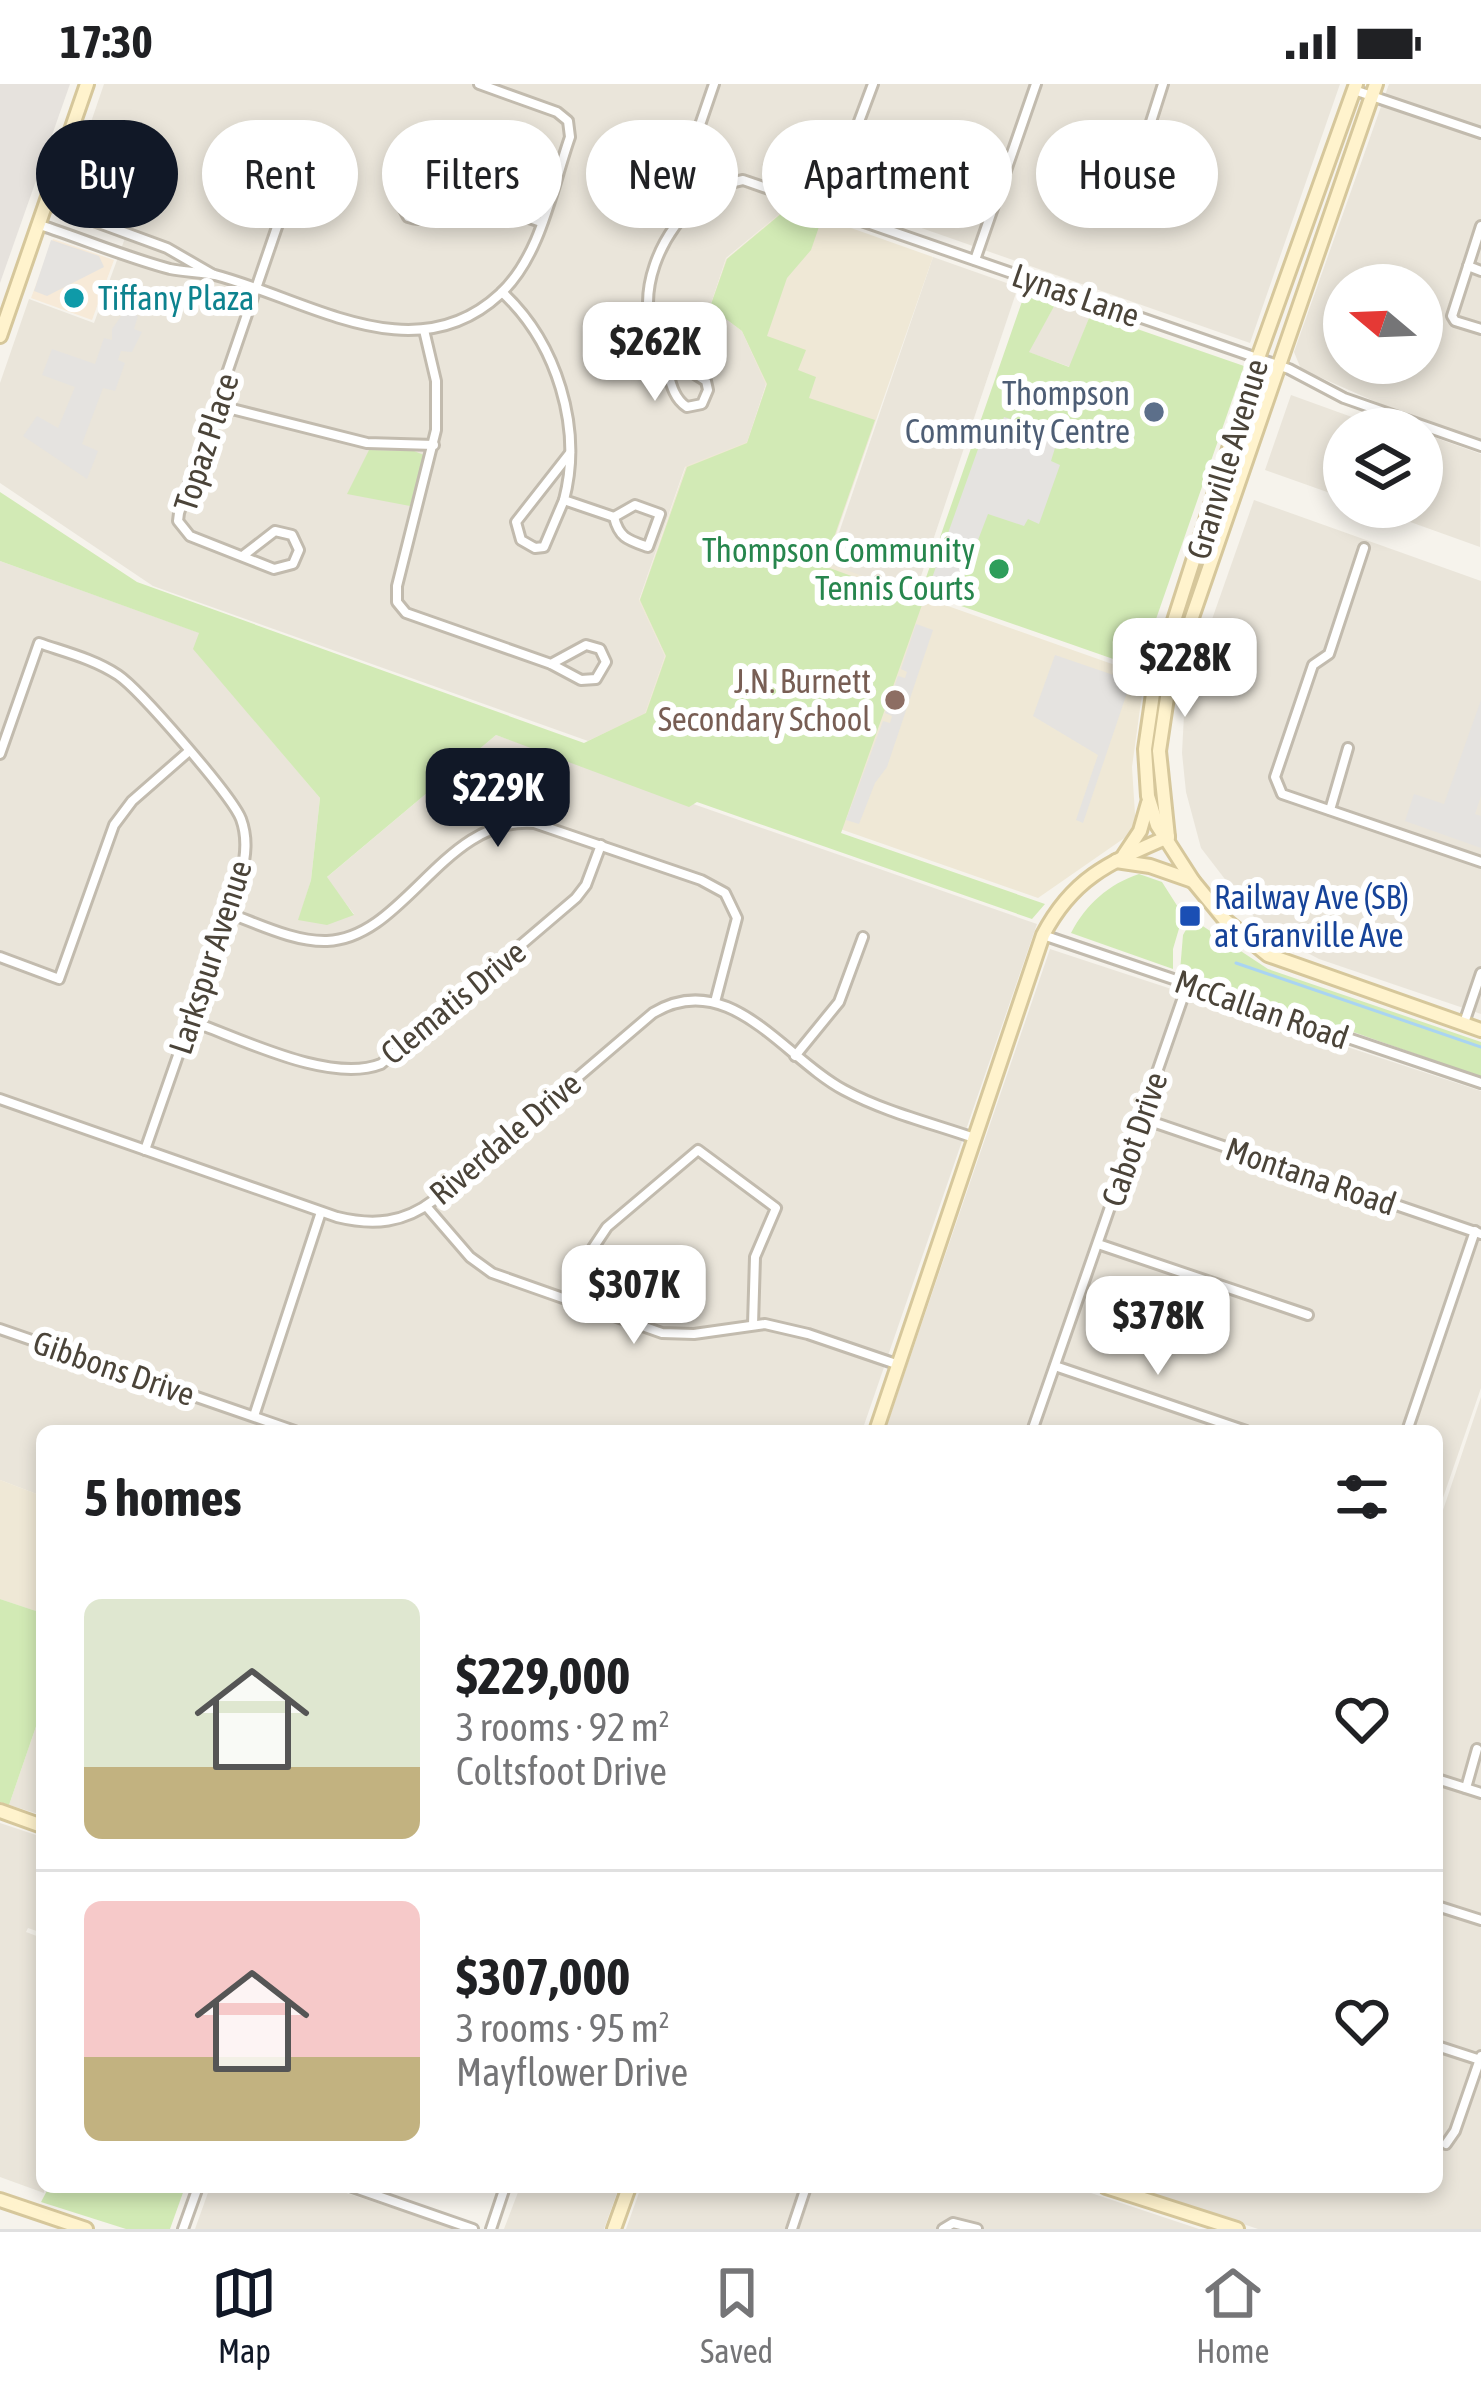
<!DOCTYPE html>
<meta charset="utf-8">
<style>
body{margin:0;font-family:"Asap Condensed",sans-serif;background:#f6f6f6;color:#202124;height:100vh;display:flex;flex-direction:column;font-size:45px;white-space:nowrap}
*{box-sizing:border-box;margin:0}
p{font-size:39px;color:#757577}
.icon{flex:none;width:66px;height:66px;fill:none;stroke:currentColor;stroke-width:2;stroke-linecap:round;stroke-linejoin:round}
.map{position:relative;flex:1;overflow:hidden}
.sheet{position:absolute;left:36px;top:1341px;width:1407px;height:768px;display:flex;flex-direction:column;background:#fff;border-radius:18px;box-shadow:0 6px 18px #0003}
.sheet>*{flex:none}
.banner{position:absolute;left:36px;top:36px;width:1410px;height:108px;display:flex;gap:24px}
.needle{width:78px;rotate:289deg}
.tools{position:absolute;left:1323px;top:180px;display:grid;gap:24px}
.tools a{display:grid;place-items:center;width:120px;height:120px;border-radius:50%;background:#fff;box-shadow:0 6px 18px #0003;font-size:60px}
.price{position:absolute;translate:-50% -102px;padding:0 27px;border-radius:24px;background:#fff;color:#222;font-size:39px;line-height:78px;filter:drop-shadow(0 3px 6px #0008)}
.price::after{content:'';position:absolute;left:50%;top:72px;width:36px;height:27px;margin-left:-18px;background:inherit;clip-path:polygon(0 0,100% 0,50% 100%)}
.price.selected{background:#111827;color:#fff}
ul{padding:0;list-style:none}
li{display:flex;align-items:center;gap:36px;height:300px;padding:0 48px}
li+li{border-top:3px solid #e0e0e0}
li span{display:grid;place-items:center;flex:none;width:336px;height:240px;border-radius:18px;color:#555}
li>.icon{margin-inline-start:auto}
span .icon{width:144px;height:144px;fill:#fffc;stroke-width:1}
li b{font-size:51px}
h2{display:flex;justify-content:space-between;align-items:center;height:144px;padding:0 48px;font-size:51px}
.chip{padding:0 42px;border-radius:54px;background:#fff;box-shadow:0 6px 18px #0003;font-size:42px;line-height:108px}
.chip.selected{background:#111827;color:#fff}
.status{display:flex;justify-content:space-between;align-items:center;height:84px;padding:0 60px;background:#fff;direction:ltr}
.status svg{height:33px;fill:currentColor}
.dock{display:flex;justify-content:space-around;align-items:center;height:168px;border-top:3px solid #e0e0e0;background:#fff;font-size:33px;color:#757577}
.dock a{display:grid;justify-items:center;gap:6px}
.dock .selected{color:#111827}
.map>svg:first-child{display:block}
.residential{fill:#eae5da;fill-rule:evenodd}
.commercial{fill:#f7ead8}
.industrial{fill:#e6e2dd}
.education{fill:#efe8d6}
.green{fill:#d2eab5}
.parking{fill:#e5e3e0}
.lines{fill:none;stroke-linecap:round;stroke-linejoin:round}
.stream{stroke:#a9d4f2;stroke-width:3}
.street-casing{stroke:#c2bbae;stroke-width:14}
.secondary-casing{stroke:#d6c79b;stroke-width:18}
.street{stroke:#fff;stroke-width:8}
.secondary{stroke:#fff3cd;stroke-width:12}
.culture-dot{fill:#0f9aa8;stroke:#fff;stroke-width:4.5}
.service-dot{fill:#5c6f8a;stroke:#fff;stroke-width:4.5}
.leisure-dot{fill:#2e9e5b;stroke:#fff;stroke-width:4.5}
.education-dot{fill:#8d6e63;stroke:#fff;stroke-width:4.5}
.transit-dot{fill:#1a4fb4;stroke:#fff;stroke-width:4.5}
.labels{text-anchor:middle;stroke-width:12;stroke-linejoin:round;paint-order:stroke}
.street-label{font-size:33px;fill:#4b4439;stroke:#fff}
.culture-label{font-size:33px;fill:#0d838f;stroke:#fff;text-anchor:start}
.service-label{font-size:33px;fill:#4e5e75;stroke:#fff;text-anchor:end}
.leisure-label{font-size:33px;fill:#27864d;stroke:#fff;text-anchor:end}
.education-label{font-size:33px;fill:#785e54;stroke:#fff;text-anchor:end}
.transit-label{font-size:33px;fill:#164399;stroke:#fff;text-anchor:start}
</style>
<div class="status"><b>17:30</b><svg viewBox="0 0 49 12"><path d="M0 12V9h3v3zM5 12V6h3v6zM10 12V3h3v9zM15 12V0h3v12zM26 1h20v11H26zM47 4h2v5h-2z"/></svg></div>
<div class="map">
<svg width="1481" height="2145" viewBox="0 0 1481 2145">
<rect width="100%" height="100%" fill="#f6f3ec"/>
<g class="residential">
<path d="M104 0H1340L1250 259 810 105 726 174 710 223 742 247 766 300 747 359 685 383 639 516 665 572 645 630 588 657 153 502 0 399V299L29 215 94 239 132 135 66 111Z"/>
<path d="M1389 0H1481V364L1301 285 1294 268ZM1344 201H1422V279H1344Z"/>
<path d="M933 173 1018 203 914 513 828 481Z"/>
<path d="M1057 217 1091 229 1070 283 1028 268Z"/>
<path d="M1291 311 1385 345H1344V414L1265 386Z"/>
<path d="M1422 349 1481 370 1480 463 1388 430 1391 423H1422Z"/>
<path d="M1254 416 1481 497V930L1319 875 1264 846 1201 764 1186 708 1182 669 1185 612Z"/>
<path d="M0 477 200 549 194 565 320 714 311 796 299 835 354 830 326 794 496 651 1037 840 862 1347H42V1412L0 1396Z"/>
<path d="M1050 865 1481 1007V1304L1437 1431V1347H1054L1041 1343 1039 1347H885Z"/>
<path d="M1481 1313V2145H1258L1132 2103H1437V1444Z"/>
<path d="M42 1625V1731L9 1721Z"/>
<path d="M0 1739 42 1753V1849L28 1844 26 1848 42 1854 44 2109 0 2093Z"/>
<path d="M210 2103H328L457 2145H195Z"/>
<path d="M520 2103H619L604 2145H504Z"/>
<path d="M641 2103H1073L1199 2145H626Z"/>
</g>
<path class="commercial" d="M53 155 114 176 92 236 31 214Z"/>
<path class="industrial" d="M0 0H70L0 199Z"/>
<g class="education">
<path d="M789 122 933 173 826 479 1132 587 1143 603 1132 683 1136 746 1038 814 588 657 645 629 665 572 639 517 686 382 747 358 766 301 742 247 710 223 726 175Z"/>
<path d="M0 1396 42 1412V1529L0 1515Z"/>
</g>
<g class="green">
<path d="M789 123 822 134 811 166 787 194 767 252 806 266 798 286 816 293 809 314 875 336 824 482 923 518 841 749 1045 820 1032 835 697 718 689 723 496 651 327 793 354 831 327 841 298 836 311 796 320 714 193 565 199 549 0 477V408L137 498 584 659 646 629 666 572 640 516 687 383 747 359 767 300 742 247 710 223 727 175Z"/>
<path d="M1026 206 1057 217 1029 268 1069 283 1091 229 1244 282 1139 584 921 508Z"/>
<path d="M369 366 414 367 424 371 410 422 347 410Z"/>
<path d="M1139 790 1162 798 1183 831 1173 865V885L1071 849C1086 820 1109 800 1139 790Z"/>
<path d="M1192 835 1268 885 1481 958V993L1180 887 1183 851Z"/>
<path d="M0 1515 42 1529V1625L9 1721 0 1718Z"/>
<path d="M49 2103H185L170 2145H126L41 2118Z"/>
</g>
<g class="parking">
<path d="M51 156 99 172 104 183 47 212 34 207Z"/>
<path d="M125 227 138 232 134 245 142 248 132 268 121 267 118 276 125 279 115 307 103 304 82 360 98 367 87 395 23 352 37 332 58 344 75 303 42 291 52 265 95 280 104 254 112 256V245Z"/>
<path d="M1004 333 1059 351 1051 377 1060 381 1039 440 1028 435 1024 442 988 430 960 503 932 494 987 340 1000 344Z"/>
<path d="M916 540 933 546 887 683 875 699 859 740 846 736 883 637 890 639 892 632 885 629 898 592 905 594 907 588 901 585Z"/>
<path d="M1055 571 1131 597 1083 739 1076 736 1098 671 1033 632Z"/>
<path d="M1481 616V712L1475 730 1481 732V764L1405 737 1414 710 1444 720Z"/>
</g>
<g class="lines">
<path class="stream" d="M1236 879 1481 963"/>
<g class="street-casing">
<g id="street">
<path d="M1354 6 1481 49"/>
<path d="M1142 66 1163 0"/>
<path d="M688 76 714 0"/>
<path d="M420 96 455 109C437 119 432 142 408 133L399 116 403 104Z"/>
<path d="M455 109 541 138"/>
<path d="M47 120 167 164 212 190"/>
<path d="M827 123 873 0"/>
<path d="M40 141C83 155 125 173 170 185 185 188 201 188 215 191 307 215 414 290 500 210 541 172 552 104 570 53L568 37 557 28 479 0"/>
<path d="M1481 142 1452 232 1455 237 1481 245"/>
<path d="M975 176 1036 0"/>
<path d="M1468 182 1481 187"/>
<path d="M502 208C557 259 583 344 564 416L614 433"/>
<path d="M424 246 436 297V346L397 502V518L406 529 551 580 581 596 596 595 606 578 600 565 586 561 551 580"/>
<path d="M662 269 706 297 708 306 702 320 687 323C671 313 670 292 664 275 657 256 648 242 648 221 647 169 689 105 743 96L1289 285 1344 314 1481 362"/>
<path d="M216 321 367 359 434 361"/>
<path d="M564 416 544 463 535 464 521 456 516 438 570 369"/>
<path d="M635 421 660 430 648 463C628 456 619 454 614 433Z"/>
<path d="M1364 464 1329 570 1313 581 1275 693 1282 710 1481 778"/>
<path d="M244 471 275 447 292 451 299 466 293 480 274 485 190 452 178 437 179 429 302 70 296 54 287 50 268 56 264 69 290 108"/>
<path d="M0 670 39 559C65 568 94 575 118 591 140 606 232 712 241 735 248 754 246 772 241 791L145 1066"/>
<path d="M1330 726 1348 664"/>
<path d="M228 829C259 840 294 858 327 857 405 854 444 732 534 739L701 796 725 809 737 834 715 918"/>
<path d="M1043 851 1481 999"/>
<path d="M0 873 59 895 114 741 132 717 188 668"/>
<path d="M191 937C242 955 330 1000 381 980L576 814 586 801 601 761"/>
<path d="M1464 939 1481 889"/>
<path d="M795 972 839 918 863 853"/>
<path d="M0 1015 337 1133C374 1142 404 1139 434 1116L653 929C729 883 784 974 844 1006 885 1028 931 1039 974 1054"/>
<path d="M1141 1034 1481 1150"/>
<path d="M426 1122 470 1173 492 1189 662 1249 694 1250 765 1240 808 1250 899 1281"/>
<path d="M1098 1160 1308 1231"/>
<path d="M574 1218 593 1164 607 1143 698 1066 776 1124 755 1173 753 1241"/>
<path d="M0 1245 295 1347"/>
<path d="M1055 1282 1246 1347"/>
<path d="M254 1332 321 1128"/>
<path d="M1032 1347 1188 899"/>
<path d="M1407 1347 1475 1147"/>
<path d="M1437 1695 1481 1709"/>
<path d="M1466 1704 1477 1665"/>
<path d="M1437 1822 1481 1836"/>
<path d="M1437 1962 1480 1976"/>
<path d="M1446 2060 1455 2047 1481 1972"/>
<path d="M352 2103 473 2145"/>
<path d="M183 2145 198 2103"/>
<path d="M491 2145 505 2103"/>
<path d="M792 2145 806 2103"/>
<path d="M943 2145 953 2139 977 2145"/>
</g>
</g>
<g class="secondary-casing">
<g id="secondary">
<path d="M1356 0 1258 274 1155 596 1145 665 1148 712 1157 741 1193 797 1225 836 1268 871 1481 946"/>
<path d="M0 252 87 0"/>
<path d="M1168 753 1159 667 1169 600 1376 0"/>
<path d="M1124 771 1140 747 1148 719"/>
<path d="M1116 777 1150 782 1193 797"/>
<path d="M876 1347 1043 851C1073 793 1111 778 1168 753"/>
<path d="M0 1727 42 1742"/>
<path d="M1106 2103 1237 2145"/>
<path d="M0 2116 86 2145"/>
<path d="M614 2145 629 2103"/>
</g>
</g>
<use href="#street" class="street"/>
<use href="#secondary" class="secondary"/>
</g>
<circle class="culture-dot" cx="74" cy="214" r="12"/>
<circle class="service-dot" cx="1154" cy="328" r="12"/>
<circle class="leisure-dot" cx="999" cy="485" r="12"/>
<circle class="education-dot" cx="895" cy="616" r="12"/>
<rect class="transit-dot" x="1178" y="820" width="24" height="24" rx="6"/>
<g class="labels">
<g class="street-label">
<text transform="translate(1076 211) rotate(19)" y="12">Lynas Lane</text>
<text transform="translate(206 358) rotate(-72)" y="12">Topaz Place</text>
<text transform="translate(1227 375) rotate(-73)" y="12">Granville Avenue</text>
<text transform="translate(210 873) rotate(-72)" y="12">Larkspur Avenue</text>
<text transform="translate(453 918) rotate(-39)" y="12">Clematis Drive</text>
<text transform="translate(1262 925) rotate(19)" y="12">McCallan Road</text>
<text transform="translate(505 1054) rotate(-40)" y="12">Riverdale Drive</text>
<text transform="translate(1134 1055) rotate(-71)" y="12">Cabot Drive</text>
<text transform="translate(1311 1092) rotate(19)" y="12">Montana Road</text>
<text transform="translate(114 1284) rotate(19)" y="12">Gibbons Drive</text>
</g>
<g class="culture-label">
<text x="98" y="226">Tiffany Plaza</text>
</g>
<g class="service-label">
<text x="1130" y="321">Thompson<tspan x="1130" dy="38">Community Centre</tspan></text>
</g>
<g class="leisure-label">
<text x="975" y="478">Thompson Community<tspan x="975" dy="38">Tennis Courts</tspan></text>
</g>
<g class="education-label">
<text x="871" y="609">J.N. Burnett<tspan x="871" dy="38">Secondary School</tspan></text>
</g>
<g class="transit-label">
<text x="1214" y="825">Railway Ave (SB)<tspan x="1214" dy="38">at Granville Ave</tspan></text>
</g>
</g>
</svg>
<div class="tools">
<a><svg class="needle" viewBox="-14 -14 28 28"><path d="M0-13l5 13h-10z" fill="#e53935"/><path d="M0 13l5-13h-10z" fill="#757577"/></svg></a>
<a><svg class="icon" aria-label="layers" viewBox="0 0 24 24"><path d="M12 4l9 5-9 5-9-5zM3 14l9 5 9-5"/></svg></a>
</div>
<b class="price" style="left:655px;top:320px">$262K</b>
<b class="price" style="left:1185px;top:636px">$228K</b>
<b class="price selected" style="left:498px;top:766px">$229K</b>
<b class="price" style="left:634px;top:1263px">$307K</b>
<b class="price" style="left:1158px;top:1294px">$378K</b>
<div class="banner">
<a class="chip selected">Buy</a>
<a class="chip">Rent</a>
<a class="chip">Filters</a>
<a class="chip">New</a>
<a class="chip">Apartment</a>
<a class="chip">House</a>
</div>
<section class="sheet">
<h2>5 homes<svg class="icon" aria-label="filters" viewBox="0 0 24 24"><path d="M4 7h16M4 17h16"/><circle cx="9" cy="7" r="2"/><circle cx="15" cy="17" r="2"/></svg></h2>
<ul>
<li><span style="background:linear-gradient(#dfe7d0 70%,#c2b280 0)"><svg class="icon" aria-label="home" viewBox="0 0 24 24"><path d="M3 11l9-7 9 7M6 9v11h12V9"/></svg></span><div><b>$229,000</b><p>3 rooms · 92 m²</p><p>Coltsfoot Drive</p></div><svg class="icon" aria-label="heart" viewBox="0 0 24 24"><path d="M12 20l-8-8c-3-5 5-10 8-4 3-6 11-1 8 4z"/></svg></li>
<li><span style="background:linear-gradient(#f6c9c9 65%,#c2b280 0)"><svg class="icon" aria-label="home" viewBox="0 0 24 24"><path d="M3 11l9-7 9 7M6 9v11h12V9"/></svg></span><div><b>$307,000</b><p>3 rooms · 95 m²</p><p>Mayflower Drive</p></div><svg class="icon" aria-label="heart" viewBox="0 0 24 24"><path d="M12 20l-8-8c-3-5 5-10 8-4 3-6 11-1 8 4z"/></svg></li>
</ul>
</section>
</div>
<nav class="dock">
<a class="selected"><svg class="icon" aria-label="map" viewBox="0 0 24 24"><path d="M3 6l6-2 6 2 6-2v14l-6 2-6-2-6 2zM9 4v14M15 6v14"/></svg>Map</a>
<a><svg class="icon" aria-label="saved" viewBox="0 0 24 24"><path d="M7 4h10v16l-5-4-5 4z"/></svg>Saved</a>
<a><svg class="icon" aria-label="home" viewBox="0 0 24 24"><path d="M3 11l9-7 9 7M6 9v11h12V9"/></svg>Home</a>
</nav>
